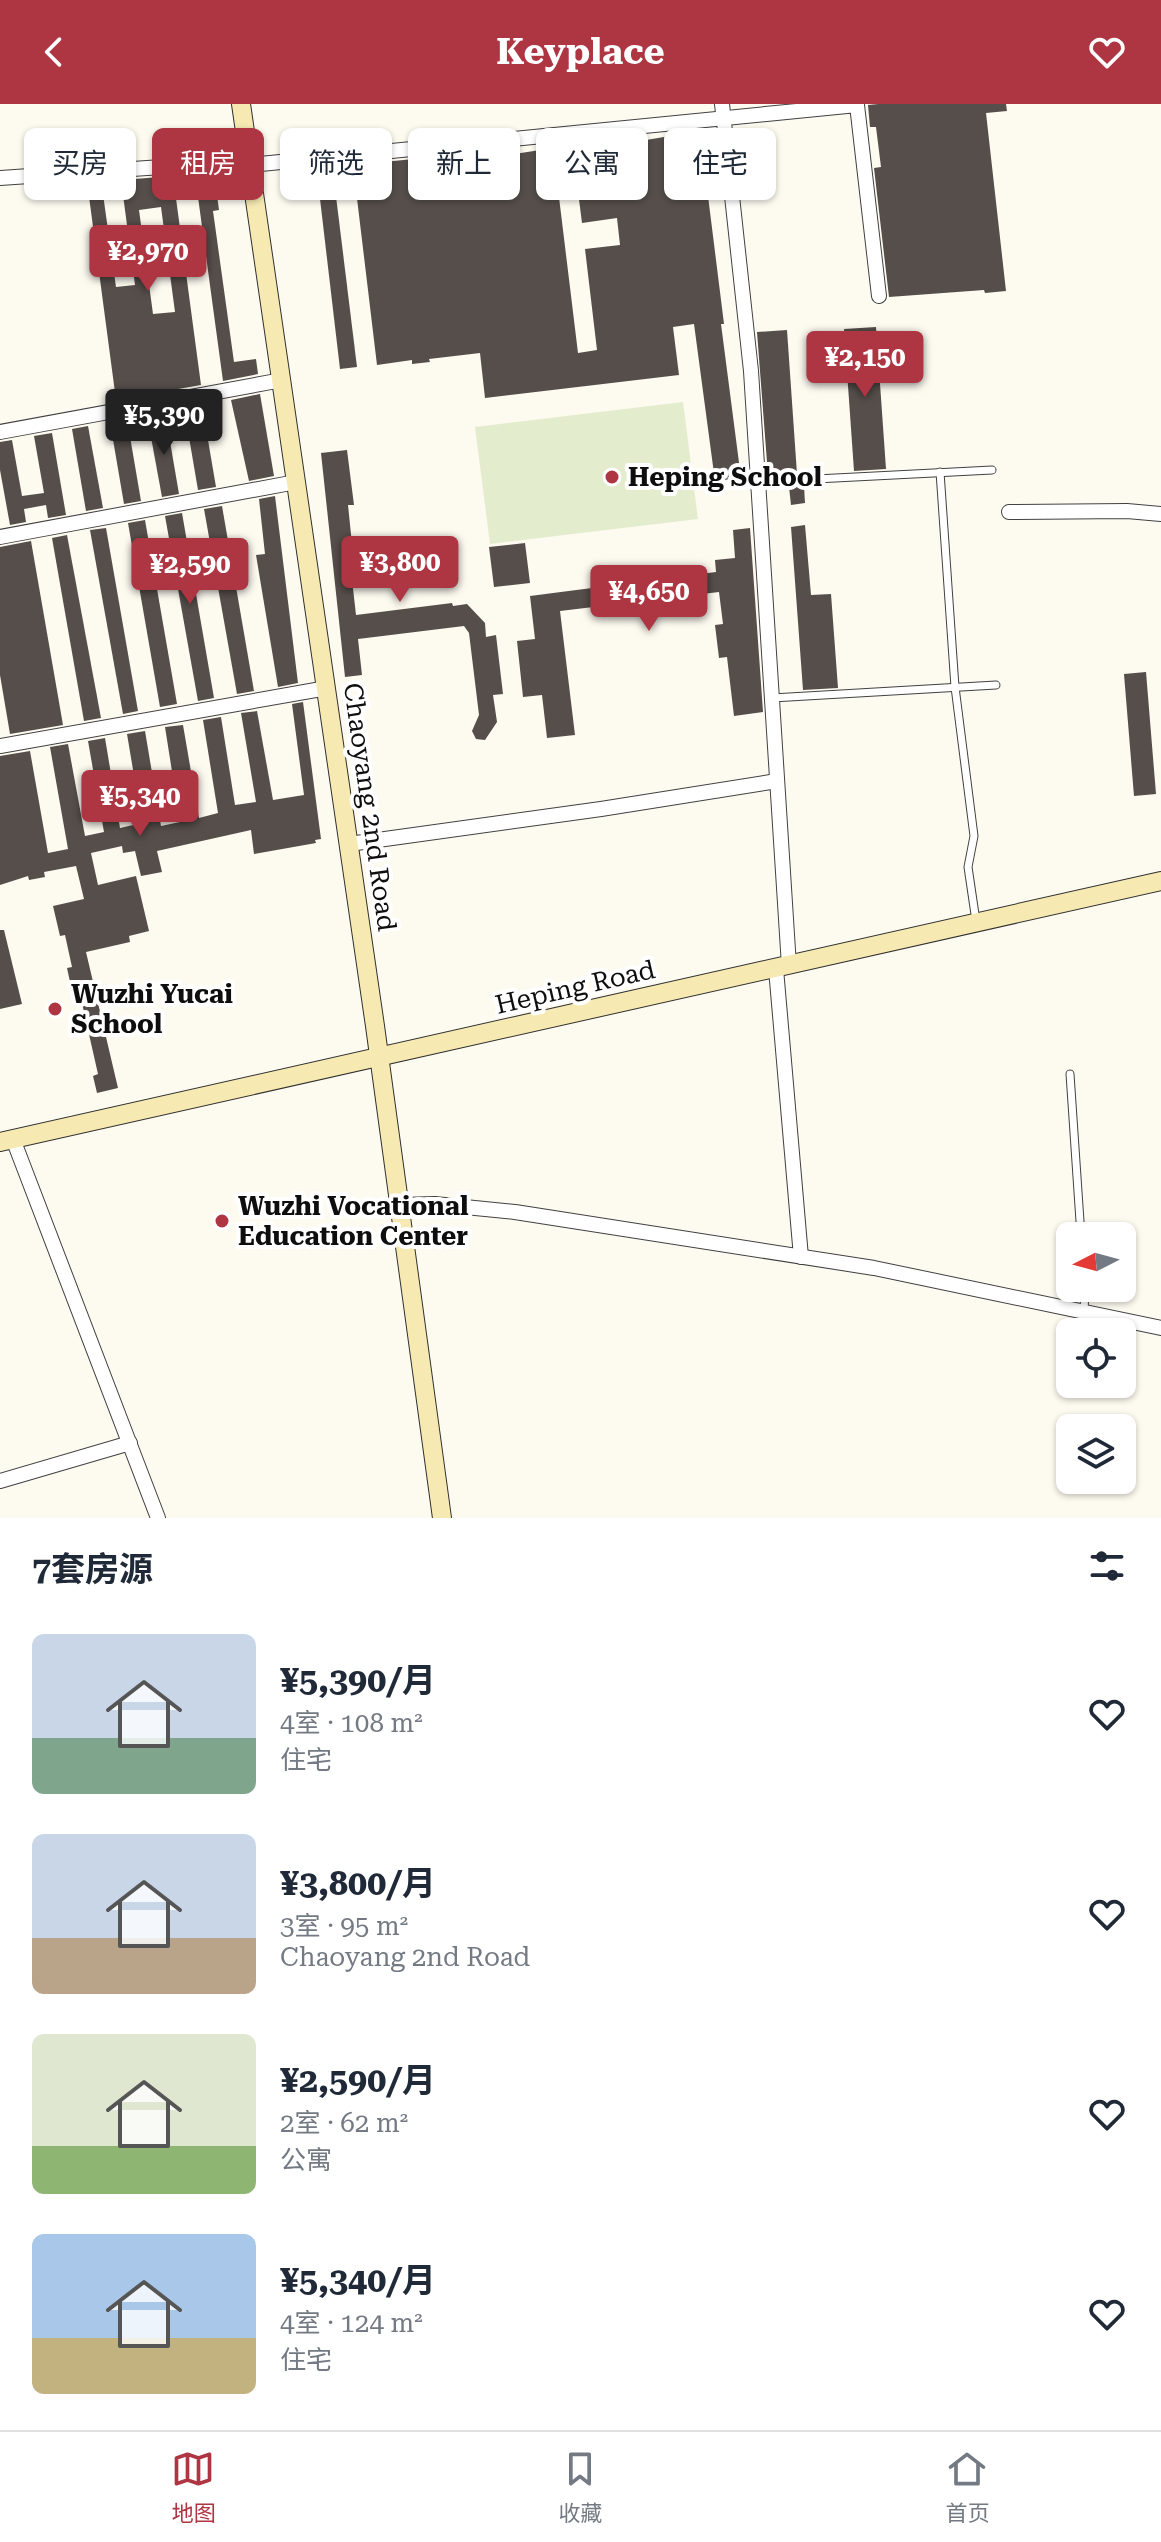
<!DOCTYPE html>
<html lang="zh">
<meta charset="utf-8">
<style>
body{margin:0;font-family:"Roboto Serif","Noto Sans SC",serif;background:#f6f6f7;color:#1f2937;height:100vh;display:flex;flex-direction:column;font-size:30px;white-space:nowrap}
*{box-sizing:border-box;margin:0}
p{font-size:26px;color:#747a83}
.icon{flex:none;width:44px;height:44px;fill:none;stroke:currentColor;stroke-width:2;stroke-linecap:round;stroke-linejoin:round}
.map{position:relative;height:1414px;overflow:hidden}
.drawer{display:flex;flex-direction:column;background:#fff;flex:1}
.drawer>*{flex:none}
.banner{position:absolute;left:24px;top:24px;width:1114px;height:72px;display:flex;gap:16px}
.needle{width:52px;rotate:264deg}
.fabs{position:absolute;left:1056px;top:1118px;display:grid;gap:16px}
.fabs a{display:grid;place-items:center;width:80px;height:80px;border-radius:12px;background:#fff;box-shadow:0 2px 6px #0004;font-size:40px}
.price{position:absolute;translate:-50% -68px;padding:0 18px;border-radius:8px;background:#ae3542;color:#fff;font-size:26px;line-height:52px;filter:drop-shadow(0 2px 4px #0008)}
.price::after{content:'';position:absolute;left:50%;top:48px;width:24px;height:18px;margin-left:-12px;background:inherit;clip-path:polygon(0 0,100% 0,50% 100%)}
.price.on{background:#222;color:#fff}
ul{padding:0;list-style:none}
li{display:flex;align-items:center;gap:24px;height:200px;padding:0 32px}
li span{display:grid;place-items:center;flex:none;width:224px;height:160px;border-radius:12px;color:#555}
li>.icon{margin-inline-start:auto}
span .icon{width:96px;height:96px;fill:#fffc;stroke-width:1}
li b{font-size:34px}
h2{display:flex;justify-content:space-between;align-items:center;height:96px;padding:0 32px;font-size:34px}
.tag{padding:0 28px;border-radius:12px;background:#fff;box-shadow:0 2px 6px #0004;font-size:28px;line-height:72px}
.tag.on{background:#ae3542;color:#fff}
header{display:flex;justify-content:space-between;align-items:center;height:104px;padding:0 32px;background:#ae3542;color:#fff;font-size:36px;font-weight:700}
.tab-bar{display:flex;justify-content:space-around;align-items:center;height:112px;border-top:2px solid #e0e1e3;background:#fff;font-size:22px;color:#747a83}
.tab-bar a{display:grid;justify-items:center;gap:4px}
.tab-bar .on{color:#ae3542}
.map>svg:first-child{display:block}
.pitch{fill:#e4ecce}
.building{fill:#554e4b;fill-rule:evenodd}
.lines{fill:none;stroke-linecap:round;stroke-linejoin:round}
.lane-casing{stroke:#414141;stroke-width:9}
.street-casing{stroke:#414141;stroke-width:16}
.secondary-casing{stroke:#303030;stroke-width:20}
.lane{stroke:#fff;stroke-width:7}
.street{stroke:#fff;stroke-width:14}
.secondary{stroke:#f6eab2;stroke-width:18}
.poi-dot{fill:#ae3542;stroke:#fff;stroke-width:3}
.labels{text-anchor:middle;stroke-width:8;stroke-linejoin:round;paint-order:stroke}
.poi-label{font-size:26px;font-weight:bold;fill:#0e0e0e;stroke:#fff;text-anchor:start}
.street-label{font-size:26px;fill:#0e0e0e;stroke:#fff}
</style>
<header><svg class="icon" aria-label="back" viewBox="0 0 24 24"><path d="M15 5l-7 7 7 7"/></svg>Keyplace<svg class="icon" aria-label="heart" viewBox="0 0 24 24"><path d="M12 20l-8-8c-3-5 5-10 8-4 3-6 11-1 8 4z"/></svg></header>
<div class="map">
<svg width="1161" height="1414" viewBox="0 0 1161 1414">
<rect width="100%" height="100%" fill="#fdfaf0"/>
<path class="pitch" d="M683 298 698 415 490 440 475 323Z"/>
<g class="building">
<path d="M878 0H1006L1007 7 986 9 1006 187 985 189 984 186 889 193 874 64 881 63 876 23H870L868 1Z"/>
<path d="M700 27 702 42 715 40 717 50 703 52 724 220H721L741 374 715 377 694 220 673 223 679 271 485 294 480 249 429 255 430 258 412 260V256L377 261 353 61 444 52 445 54 480 50 481 55 553 44 578 249 597 246 585 145 620 141 617 114 582 119 572 40 627 35 628 39Z"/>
<path d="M214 69 219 106 213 107 234 258 256 255 258 270 223 277 195 71Z"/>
<path d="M173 72 201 281 116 296 88 85 102 83 116 183 135 181 121 76ZM161 103 175 208 153 210 139 106Z"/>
<path d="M334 76 357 263 340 265 318 78Z"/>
<path d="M876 223 886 365 854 367 844 225Z"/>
<path d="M787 226 797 370 768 371 757 228Z"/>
<path d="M260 290 274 372 249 377 231 296Z"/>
<path d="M202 301 216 383 198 386 184 304Z"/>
<path d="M166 314 179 390 162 393 148 317Z"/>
<path d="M127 315 141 397 124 400 110 318Z"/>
<path d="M88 322 103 404 86 407 72 325Z"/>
<path d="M52 329 66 411 48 414 46 401 24 405 26 418 10 421 0 366V338L12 336 22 392 44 389 34 332Z"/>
<path d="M347 346 354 401H348L352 440H348L356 511 452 499 453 502 467 500 485 519 486 533 496 531 503 590 493 591 497 618 485 636 476 635 472 627 479 611 469 529 464 522 358 535 362 571 345 573 321 349Z"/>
<path d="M804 382 805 399 791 401 789 383Z"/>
<path d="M275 392 298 579 278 583 256 451 265 450 259 395Z"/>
<path d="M222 402 254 587 237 590 204 405Z"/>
<path d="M182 409 214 594 198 597 165 412Z"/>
<path d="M145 416 177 600 160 603 128 419Z"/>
<path d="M805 421 811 491 831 490 838 584 803 586 791 423Z"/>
<path d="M106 424 138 607 123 610 90 426Z"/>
<path d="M750 424 763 608 734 612 727 553 719 554 715 521 723 520 719 488 560 507 575 631 547 634 542 591 523 593 517 537 535 535 530 492 716 468 715 456 735 454 733 426Z"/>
<path d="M67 431 101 614 84 617 52 434Z"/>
<path d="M31 437 63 621 10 630 0 571V443Z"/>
<path d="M525 439 530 479 494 483 489 443Z"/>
<path d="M1146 568 1156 690 1134 692 1124 570Z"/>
<path d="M303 598 321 735 315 736 316 739 254 750 251 726 157 747 162 768 141 772 135 747 123 749 122 742 91 749 98 781 136 772 149 827 129 832 130 838 86 848 118 984 97 989 93 972 98 970 79 886 72 887 67 864 72 863 65 831 60 832 53 802 84 795 76 762 44 768 45 773 29 776 28 772 0 781V652L30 647 48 749 68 745 50 643 68 640 85 732 104 728 88 637 105 634 120 724 142 719 127 630 145 627 161 722 180 718 165 623 183 621 199 714 218 709 203 616 221 613 235 701 256 698 241 609 257 607 273 696 304 691 292 600Z"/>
<path d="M0 826H4L22 900 0 905Z"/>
</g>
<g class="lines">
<g class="lane-casing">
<g id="lane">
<path d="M940 368 955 583 974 732 968 763 976 817"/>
<path d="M759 378 992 366"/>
<path d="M772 594 996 581"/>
<path d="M1070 970 1081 1132"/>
<path d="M1084 1208 1085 1184"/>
</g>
</g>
<g class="street-casing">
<g id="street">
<path d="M722 0 751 267 789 862"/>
<path d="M250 61 857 1 879 192"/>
<path d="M0 74 250 57"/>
<path d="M0 328 282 276"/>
<path d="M1009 408 1127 407 1161 410"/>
<path d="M0 433 296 378"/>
<path d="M0 642 327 584"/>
<path d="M349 740 601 705 777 677"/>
<path d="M776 865 801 1153"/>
<path d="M13 1035 158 1414"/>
<path d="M400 1101 435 1100 515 1108 874 1164 1161 1224"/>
<path d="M0 1377 130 1339"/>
</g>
</g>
<g class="secondary-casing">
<g id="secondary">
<path d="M241 0 375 922 442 1414"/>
<path d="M0 1038 1161 777"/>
</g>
</g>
<use href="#lane" class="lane"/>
<use href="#street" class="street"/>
<use href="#secondary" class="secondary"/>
</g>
<g class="poi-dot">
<circle cx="612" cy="373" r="8"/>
<circle cx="55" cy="905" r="8"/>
<circle cx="222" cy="1117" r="8"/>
</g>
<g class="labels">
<g class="poi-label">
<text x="628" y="382">Heping School</text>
<text x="71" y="899">Wuzhi Yucai<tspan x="71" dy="30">School</tspan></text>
<text x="238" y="1111">Wuzhi Vocational<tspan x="238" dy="30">Education Center</tspan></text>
</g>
<g class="street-label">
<text transform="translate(370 703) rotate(82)" y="9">Chaoyang 2nd Road</text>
<text transform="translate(575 883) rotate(-13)" y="9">Heping Road</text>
</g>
</g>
</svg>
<div class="fabs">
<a><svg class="needle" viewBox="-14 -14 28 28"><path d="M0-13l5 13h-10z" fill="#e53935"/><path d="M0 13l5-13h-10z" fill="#747a83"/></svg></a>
<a><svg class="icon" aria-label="locate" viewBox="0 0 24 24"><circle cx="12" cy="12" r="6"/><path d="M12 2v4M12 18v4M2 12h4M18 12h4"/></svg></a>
<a><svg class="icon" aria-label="layers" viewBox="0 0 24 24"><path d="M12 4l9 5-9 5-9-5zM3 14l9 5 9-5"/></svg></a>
</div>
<b class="price" style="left:148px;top:189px">¥2,970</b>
<b class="price" style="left:865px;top:295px">¥2,150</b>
<b class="price on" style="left:164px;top:353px">¥5,390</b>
<b class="price" style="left:400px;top:500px">¥3,800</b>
<b class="price" style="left:190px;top:502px">¥2,590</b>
<b class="price" style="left:649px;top:529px">¥4,650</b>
<b class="price" style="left:140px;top:734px">¥5,340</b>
<div class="banner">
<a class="tag">买房</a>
<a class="tag on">租房</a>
<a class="tag">筛选</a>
<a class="tag">新上</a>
<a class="tag">公寓</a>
<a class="tag">住宅</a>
</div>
</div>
<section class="drawer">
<h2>7套房源<svg class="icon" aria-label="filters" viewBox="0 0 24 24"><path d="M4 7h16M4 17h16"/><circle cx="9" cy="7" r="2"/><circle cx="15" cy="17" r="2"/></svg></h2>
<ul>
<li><span style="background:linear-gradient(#c9d6e8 65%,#7fa58c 0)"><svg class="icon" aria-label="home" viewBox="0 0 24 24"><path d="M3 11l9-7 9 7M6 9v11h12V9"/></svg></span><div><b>¥5,390/月</b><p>4室 · 108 m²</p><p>住宅</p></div><svg class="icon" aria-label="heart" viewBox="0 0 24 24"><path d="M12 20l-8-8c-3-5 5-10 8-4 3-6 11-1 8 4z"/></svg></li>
<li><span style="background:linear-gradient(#c9d6e8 65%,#b9a48a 0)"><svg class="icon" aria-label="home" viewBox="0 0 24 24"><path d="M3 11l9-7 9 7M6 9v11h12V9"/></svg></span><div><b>¥3,800/月</b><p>3室 · 95 m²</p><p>Chaoyang 2nd Road</p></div><svg class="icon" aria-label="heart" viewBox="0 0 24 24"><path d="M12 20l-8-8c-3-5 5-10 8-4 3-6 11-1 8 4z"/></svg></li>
<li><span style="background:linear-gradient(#dfe7d0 70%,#8fb573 0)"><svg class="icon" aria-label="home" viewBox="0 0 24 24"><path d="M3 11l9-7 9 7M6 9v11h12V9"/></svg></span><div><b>¥2,590/月</b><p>2室 · 62 m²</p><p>公寓</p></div><svg class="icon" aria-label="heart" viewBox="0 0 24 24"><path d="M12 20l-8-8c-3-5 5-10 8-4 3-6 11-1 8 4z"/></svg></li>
<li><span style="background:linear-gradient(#a9c7e8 65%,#c2b280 0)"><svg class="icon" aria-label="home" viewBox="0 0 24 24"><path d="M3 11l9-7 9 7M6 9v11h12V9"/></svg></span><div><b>¥5,340/月</b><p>4室 · 124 m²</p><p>住宅</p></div><svg class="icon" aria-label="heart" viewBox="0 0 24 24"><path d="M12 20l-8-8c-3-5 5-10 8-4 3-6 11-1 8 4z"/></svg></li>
</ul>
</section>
<nav class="tab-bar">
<a class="on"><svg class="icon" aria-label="map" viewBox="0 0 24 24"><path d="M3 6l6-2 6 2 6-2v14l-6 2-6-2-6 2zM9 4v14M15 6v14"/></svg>地图</a>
<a><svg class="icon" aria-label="saved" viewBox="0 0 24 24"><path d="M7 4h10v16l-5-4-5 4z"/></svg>收藏</a>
<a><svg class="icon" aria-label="home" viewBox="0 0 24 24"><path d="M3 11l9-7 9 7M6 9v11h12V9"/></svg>首页</a>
</nav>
